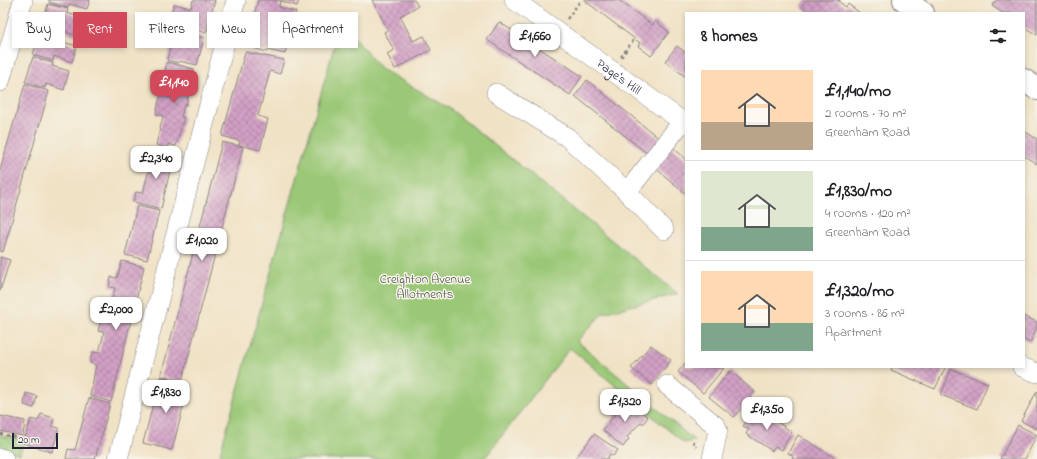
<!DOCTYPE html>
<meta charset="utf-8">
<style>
body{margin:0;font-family:"Indie Flower",sans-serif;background:#f2f2f2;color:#202124;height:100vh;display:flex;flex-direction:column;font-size:15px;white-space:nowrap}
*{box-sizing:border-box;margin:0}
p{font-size:13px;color:#757577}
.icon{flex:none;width:22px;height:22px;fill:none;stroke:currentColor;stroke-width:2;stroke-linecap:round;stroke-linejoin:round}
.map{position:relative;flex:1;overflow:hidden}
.sheet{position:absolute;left:685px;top:12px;width:340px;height:356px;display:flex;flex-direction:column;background:#fff;border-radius:0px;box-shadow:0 2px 6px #0003}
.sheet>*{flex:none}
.top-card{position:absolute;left:12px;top:12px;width:380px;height:36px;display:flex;gap:8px}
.scale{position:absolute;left:12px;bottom:10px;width:46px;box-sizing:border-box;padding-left:4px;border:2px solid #22223b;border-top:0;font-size:11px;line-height:14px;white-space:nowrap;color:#22223b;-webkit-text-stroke:3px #f7f3e8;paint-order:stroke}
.price{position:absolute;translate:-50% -34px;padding:0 9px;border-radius:8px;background:#fff;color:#222;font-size:13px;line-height:26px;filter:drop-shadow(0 1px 2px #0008)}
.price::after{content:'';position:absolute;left:50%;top:24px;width:12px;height:9px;margin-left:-6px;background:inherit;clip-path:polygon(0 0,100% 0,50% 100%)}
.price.on{background:#d1495b;color:#fff}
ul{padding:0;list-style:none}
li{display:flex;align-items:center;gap:12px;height:100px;padding:0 16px}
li+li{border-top:1px solid #e0e0e0}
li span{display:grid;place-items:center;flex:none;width:112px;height:80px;border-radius:0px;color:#555}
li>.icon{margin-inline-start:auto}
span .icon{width:48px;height:48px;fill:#fffc;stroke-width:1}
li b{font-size:17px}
h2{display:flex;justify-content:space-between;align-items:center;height:48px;padding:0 16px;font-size:17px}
.pill{padding:0 14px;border-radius:0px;background:#fff;box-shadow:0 2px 6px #0003;font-size:14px;line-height:36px}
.pill.on{background:#d1495b;color:#fff}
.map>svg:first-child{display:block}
.grass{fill:url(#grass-dots);stroke:#5e7558}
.garden{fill:#9ac876;stroke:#5e7558}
.building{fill:url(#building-cross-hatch)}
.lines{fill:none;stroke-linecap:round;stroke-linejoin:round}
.minor-casing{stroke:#898280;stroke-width:20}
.major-casing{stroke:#898280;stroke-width:24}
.path{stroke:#898280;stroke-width:2.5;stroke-dasharray:3 3;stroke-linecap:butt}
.minor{stroke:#fff;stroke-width:19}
.major{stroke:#fff;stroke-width:22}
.labels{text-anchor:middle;stroke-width:3;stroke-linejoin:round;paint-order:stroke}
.street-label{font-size:13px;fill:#22223b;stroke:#f7f3e8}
.park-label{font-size:13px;fill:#46544d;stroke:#f7f3e8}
</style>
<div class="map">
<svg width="1037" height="459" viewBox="0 0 1037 459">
<defs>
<pattern id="grass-dots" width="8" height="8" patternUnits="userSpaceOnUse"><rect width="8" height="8" fill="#9ac876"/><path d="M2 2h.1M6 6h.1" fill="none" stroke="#7da262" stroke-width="1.8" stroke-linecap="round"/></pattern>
<pattern id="building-cross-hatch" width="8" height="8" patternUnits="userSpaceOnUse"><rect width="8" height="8" fill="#d2a0c5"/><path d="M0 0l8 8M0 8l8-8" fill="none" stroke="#aa82a1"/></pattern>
</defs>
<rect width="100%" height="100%" fill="#f7f3e8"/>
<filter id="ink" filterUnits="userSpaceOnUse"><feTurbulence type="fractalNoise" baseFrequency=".025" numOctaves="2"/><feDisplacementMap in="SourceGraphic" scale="8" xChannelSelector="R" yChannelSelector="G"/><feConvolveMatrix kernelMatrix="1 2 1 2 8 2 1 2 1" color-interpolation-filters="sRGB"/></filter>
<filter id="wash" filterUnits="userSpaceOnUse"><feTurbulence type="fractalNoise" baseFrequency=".012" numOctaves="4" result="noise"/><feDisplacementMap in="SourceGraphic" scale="16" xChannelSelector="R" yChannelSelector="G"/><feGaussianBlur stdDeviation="0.9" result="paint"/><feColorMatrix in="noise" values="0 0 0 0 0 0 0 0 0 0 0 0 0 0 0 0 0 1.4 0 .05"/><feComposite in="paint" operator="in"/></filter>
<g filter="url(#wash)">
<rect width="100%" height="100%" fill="#f0e2c5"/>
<path class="grass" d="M0 435 24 440 20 454 0 448Z"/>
<path class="garden" d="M341 22 380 68 449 108 678 294 603 313 577 341 695 441 684 443 570 348 484 459H228L220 453Z"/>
<g id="blocks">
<g class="building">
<path d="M49 0H90L87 9 69 4 68 8 49 2Z"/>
<path d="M193 0H215L206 33 169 21 174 4 191 8Z"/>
<path d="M258 0H299L297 6 280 1 279 7 296 12 291 29 274 25 272 32 289 37 285 54 267 50V52L246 46Z"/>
<path d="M372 0H414L418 6 400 16 413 41 424 36 431 50 395 69 387 54 394 50 384 32 388 30Z"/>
<path d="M584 0H619L652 25 655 21 669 32 651 56 638 46 640 43Z"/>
<path d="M806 0H837L846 7 848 4 860 13H809L801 7Z"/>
<path d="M996 0H1037V35L1024 27V13H1003L992 6Z"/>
<path d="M48 4 68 9 67 13 84 18 79 36 62 31 60 35 41 29Z"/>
<path d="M499 22 582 76 570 95 487 40Z"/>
<path d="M175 29 204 38 197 65 179 61 178 63 167 60Z"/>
<path d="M40 31 60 36 59 41 77 46 72 62 54 56 53 61 33 55Z"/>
<path d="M677 46 686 53V77L665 61Z"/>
<path d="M245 52 284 60 280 74 270 71 258 116 268 119 260 150 239 145 240 141 222 136Z"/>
<path d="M33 57 53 63 52 66 69 71 64 90 46 84 45 88 25 82Z"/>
<path d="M167 62 194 69 186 105H184L181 117H184L176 146 168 144 167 148 156 145 163 116 156 114 158 105 162 90 169 92 172 77 164 75Z"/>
<path d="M587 80 661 140 649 155 575 96Z"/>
<path d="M25 84 49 91 3 252 0 251V170Z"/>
<path d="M1024 131 1037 139V164L1024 156Z"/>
<path d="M222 142 243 147 182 381 161 376Z"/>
<path d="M670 145 686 159V194L652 165Z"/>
<path d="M154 149 174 154 161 209 133 202 136 192 143 193Z"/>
<path d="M137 206 159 211 147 260 125 255Z"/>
<path d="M0 257 10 260 0 291Z"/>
<path d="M122 261 144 267 111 402 90 396 96 365 90 363 92 352 99 353 104 332 98 331 101 319 107 320 115 288 109 287 111 277 117 278Z"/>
<path d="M1024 316 1037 322V327L1030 343 1024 340Z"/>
<path d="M651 345 671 360 652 385 631 368Z"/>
<path d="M686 362V367L724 368 703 393 678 372Z"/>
<path d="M892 367H944L945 368 935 389 891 370Z"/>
<path d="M951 369 988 383 977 409 941 395Z"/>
<path d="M730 371 755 392 734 417 709 397Z"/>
<path d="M160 377 189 385 172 450 143 443Z"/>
<path d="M1037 391V429L1021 421Z"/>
<path d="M26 393 37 396 34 408 24 405Z"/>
<path d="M89 398 110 404 95 459H66L68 449 75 450Z"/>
<path d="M626 401 648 417 643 424 641 422 627 437 629 439 623 447 603 430Z"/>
<path d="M756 408 792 432 782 450 775 447 772 451 746 434 749 429 743 426Z"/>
<path d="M41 414 54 418 52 426 59 428 52 452 23 443 31 419 38 421Z"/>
<path d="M0 416 25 421 23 436 0 431Z"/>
<path d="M1018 425 1037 435 1025 459H1000Z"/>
<path d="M594 434 618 450 613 456 610 454 607 459H575Z"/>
<path d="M798 435 834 457 833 459H792L793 456 788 453Z"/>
</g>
</g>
</g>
<g filter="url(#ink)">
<use href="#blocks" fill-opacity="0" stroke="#898280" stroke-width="1"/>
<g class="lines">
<g class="minor-casing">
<g id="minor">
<path id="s1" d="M514 0 686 124"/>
<path d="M0 82 23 0"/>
<path d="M496 93 567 137 627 192 664 230"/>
<path d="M627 192 682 122"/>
<path d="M1022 367 1037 373"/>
<path d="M667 385 716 426 718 430 712 459"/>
<path d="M0 458 4 459"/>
<path d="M118 459 236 0"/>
</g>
</g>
<g class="major-casing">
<g id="major">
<path d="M904 0 923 13"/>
<path d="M1024 80 1037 89"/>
</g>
</g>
<g class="path">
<path d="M839 1 840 0"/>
<path d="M567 19 581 0"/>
<path d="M621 57 635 38"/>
<path d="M0 434 16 437"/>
<path d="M693 441 696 447"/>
</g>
<use href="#minor" class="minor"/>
<use href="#major" class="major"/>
</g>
</g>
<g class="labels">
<g class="street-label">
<text dy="5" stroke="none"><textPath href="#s1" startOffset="130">Page's Hill</textPath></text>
</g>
<g class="park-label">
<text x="425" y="283">Creighton Avenue<tspan x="425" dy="15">Allotments</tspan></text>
</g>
</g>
</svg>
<div class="scale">20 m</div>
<b class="price" style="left:535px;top:58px">£1,660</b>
<b class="price on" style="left:174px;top:104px">£1,140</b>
<b class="price" style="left:156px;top:180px">£2,340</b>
<b class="price" style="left:202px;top:262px">£1,020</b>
<b class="price" style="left:116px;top:331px">£2,000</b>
<b class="price" style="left:166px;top:414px">£1,830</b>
<b class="price" style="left:625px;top:423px">£1,320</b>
<b class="price" style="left:767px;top:431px">£1,350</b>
<div class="top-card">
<a class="pill">Buy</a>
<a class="pill on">Rent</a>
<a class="pill">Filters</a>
<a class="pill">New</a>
<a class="pill">Apartment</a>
</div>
<section class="sheet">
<h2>8 homes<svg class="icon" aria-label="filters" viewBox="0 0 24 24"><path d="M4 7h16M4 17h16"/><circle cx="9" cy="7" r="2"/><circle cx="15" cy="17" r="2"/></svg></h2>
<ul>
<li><span style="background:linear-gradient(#ffd9b3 65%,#b9a48a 0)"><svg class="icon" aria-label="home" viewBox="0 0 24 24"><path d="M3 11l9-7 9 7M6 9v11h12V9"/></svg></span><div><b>£1,140/mo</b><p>2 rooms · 70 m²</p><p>Greenham Road</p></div></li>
<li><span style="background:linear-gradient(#dfe7d0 70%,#7fa58c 0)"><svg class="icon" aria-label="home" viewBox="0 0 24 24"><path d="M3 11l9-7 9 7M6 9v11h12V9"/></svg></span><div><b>£1,830/mo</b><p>4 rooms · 120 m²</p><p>Greenham Road</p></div></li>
<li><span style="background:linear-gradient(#ffd9b3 65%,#7fa58c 0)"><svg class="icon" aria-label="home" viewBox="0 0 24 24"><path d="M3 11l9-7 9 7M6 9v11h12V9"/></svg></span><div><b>£1,320/mo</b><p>3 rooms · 86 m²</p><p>Apartment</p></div></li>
</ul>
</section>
</div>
